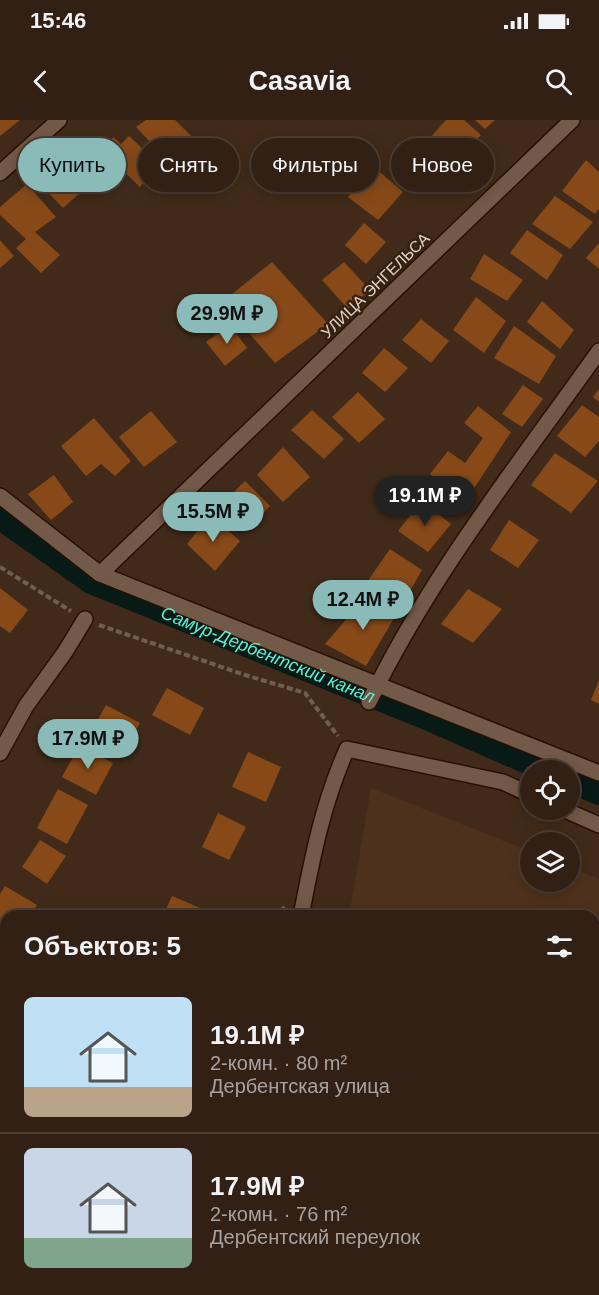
<!DOCTYPE html>
<html lang="ru">
<meta charset="utf-8">
<style>
body{margin:0;font-family:Arial,sans-serif;background:#39281c;color:#f1f3f6;height:100vh;display:flex;flex-direction:column;font-size:22px;white-space:nowrap}
*{box-sizing:border-box;margin:0}
p{font-size:20px;color:#a8a3a0}
.icon{flex:none;width:33px;height:33px;fill:none;stroke:currentColor;stroke-width:2;stroke-linecap:round;stroke-linejoin:round}
.map{position:relative;flex:1;overflow:hidden}
.drawer{position:absolute;left:0px;top:790px;width:600px;height:386px;display:flex;flex-direction:column;background:#312013;border-radius:18px 18px 0 0;box-shadow:0 3px 15px #0003,0 0 0 2px #4c3e33}
.drawer>*{flex:none}
.top-card{position:absolute;left:18px;top:18px;width:564px;height:54px;display:flex;gap:12px}
.tools{position:absolute;left:520px;top:640px;display:grid;gap:12px}
.tools a{display:grid;place-items:center;width:60px;height:60px;border-radius:50%;background:#312013;box-shadow:0 3px 15px #0003,0 0 0 2px #4c3e33;font-size:30px}
.price{position:absolute;translate:-50% -51px;padding:0 14px;border-radius:21px;background:#8bbbb9;color:#111;font-size:20px;line-height:39px;filter:drop-shadow(0 2px 3px #0008)}
.price::after{content:'';position:absolute;left:50%;top:36px;width:18px;height:14px;margin-left:-9px;background:inherit;clip-path:polygon(0 0,100% 0,50% 100%)}
.price.active{background:#222;color:#fff}
ul{padding:0;list-style:none}
li{display:flex;align-items:center;gap:18px;height:150px;padding:0 24px}
li+li{border-top:2px solid #4c3e33}
li span{display:grid;place-items:center;flex:none;width:168px;height:120px;border-radius:9px;color:#555}
li>.icon{margin-inline-start:auto}
span .icon{width:72px;height:72px;fill:#fffc;stroke-width:1}
li b{font-size:26px}
h2{display:flex;justify-content:space-between;align-items:center;height:72px;padding:0 24px;font-size:26px}
.tag{padding:0 21px;border-radius:27px;background:#312013;box-shadow:0 3px 15px #0003,0 0 0 2px #4c3e33;font-size:21px;line-height:54px}
.tag.active{background:#8bbbb9;color:#111}
.status{display:flex;justify-content:space-between;align-items:center;height:42px;padding:0 30px;background:#312013;direction:ltr}
.status svg{height:16px;fill:currentColor}
header{display:flex;justify-content:space-between;align-items:center;height:78px;padding:0 24px;background:#312013;font-size:27px;font-weight:800}
.map>svg:first-child{display:block}
.built{fill:#4e311c}
.lines{fill:none;stroke-linecap:round;stroke-linejoin:round}
.canal{stroke:#071a16;stroke-width:22}
.building{fill:#874918}
.minor-casing{stroke:#271103;stroke-width:18}
.path{stroke:#725e4f;stroke-width:4;stroke-dasharray:6 3;stroke-linecap:butt}
.minor{stroke:#735947;stroke-width:15}
.labels{text-anchor:middle;stroke-width:5;stroke-linejoin:round;paint-order:stroke}
.street-label{font-size:16px;fill:#e0d1c7;stroke:#362010}
.water-label{font-size:18px;font-style:italic;fill:#60edd3;stroke:#362010}
</style>
<div class="status"><b>15:46</b><svg viewBox="0 0 49 12"><path d="M0 12V9h3v3zM5 12V6h3v6zM10 12V3h3v9zM15 12V0h3v12zM26 1h20v11H26zM47 4h2v5h-2z"/></svg></div>
<header><svg class="icon" aria-label="back" viewBox="0 0 24 24"><path d="M15 5l-7 7 7 7"/></svg>Casavia<svg class="icon" aria-label="search" viewBox="0 0 24 24"><circle cx="10" cy="10" r="6"/><path d="M15 15l6 6"/></svg></header>
<div class="map">
<svg width="599" height="1175" viewBox="0 0 599 1175">
<rect width="100%" height="100%" fill="#412a19"/>
<path class="built" d="M371 668 531 732V762H570V748L599 759V1175H287V1170H594V796H349Z"/>
<g class="lines">
<g class="canal">
<path id="s1" d="M0 399 91 463 424 598 545 651"/>
<path d="M570 662 599 674"/>
</g>
</g>
<g class="building">
<path d="M0 0H20L0 16Z"/>
<path d="M146 0H175L197 22 170 43 136 7Z"/>
<path d="M446 0H464L481 15 452 46 425 23Z"/>
<path d="M475 0H495L485 9Z"/>
<path d="M129 16 159 44 140 67 110 38 114 29 108 22 114 17 121 24Z"/>
<path d="M586 40 599 52V89L595 94 562 71Z"/>
<path d="M54 44 81 72 63 88 37 61Z"/>
<path d="M375 48 403 72 378 100 348 77Z"/>
<path d="M27 64 56 97 35 112 60 135 41 153 16 128 26 119 0 95V87Z"/>
<path d="M555 76 593 102 570 129 532 104Z"/>
<path d="M364 103 386 122 366 144 345 125Z"/>
<path d="M527 110 563 135 547 160 510 133Z"/>
<path d="M0 120 14 136 0 148Z"/>
<path d="M599 123V149L586 138Z"/>
<path d="M484 134 523 160 507 181 470 159Z"/>
<path d="M272 142 328 204 275 243 222 182Z"/>
<path d="M344 142 370 170 348 189 322 160Z"/>
<path d="M476 177 506 201 484 233 453 210Z"/>
<path d="M542 181 574 210 560 229 527 202Z"/>
<path d="M421 199 449 221 431 243 402 220Z"/>
<path d="M230 205 247 228 225 246 206 222Z"/>
<path d="M514 206 556 236 539 264 494 238Z"/>
<path d="M384 228 408 248 385 272 362 253Z"/>
<path d="M523 265 543 279 522 307 502 294Z"/>
<path d="M599 269V282L593 277Z"/>
<path d="M358 272 385 299 359 323 332 297Z"/>
<path d="M582 285 599 297V321L585 337 557 316Z"/>
<path d="M478 286 511 312 465 382 430 354 448 331 465 343 483 318 464 303Z"/>
<path d="M312 290 344 319 324 339 291 310Z"/>
<path d="M151 291 177 322 144 347 119 317Z"/>
<path d="M94 298 131 341 115 356 101 344 86 356 61 326Z"/>
<path d="M283 327 310 357 283 382 257 355Z"/>
<path d="M555 333 598 361 571 393 531 365Z"/>
<path d="M54 355 73 382 51 400 28 374Z"/>
<path d="M245 361 270 386 246 411 221 385Z"/>
<path d="M422 381 451 404 428 432 398 411Z"/>
<path d="M210 395 240 421 215 451 187 424Z"/>
<path d="M509 400 539 420 518 448 490 430Z"/>
<path d="M390 429 422 450 402 485 367 462Z"/>
<path d="M0 468 28 490 10 513 0 506Z"/>
<path d="M468 469 502 489 473 523 441 504Z"/>
<path d="M367 475 397 493 366 546 325 524Z"/>
<path d="M599 560V584L591 580Z"/>
<path d="M167 568 204 588 190 615 152 595Z"/>
<path d="M106 585 140 603 126 628 92 610Z"/>
<path d="M79 626 113 643 96 675 62 657Z"/>
<path d="M248 632 281 647 266 682 232 667Z"/>
<path d="M58 669 88 685 67 724 37 708Z"/>
<path d="M218 693 246 707 229 740 202 727Z"/>
<path d="M40 720 66 736 47 764 22 747Z"/>
<path d="M5 766 37 785 30 796H6V822L0 819V774Z"/>
<path d="M172 776 205 790 202 796H163Z"/>
<path d="M143 1170H183L180 1175H153Z"/>
</g>
<g class="lines">
<g class="minor-casing">
<g id="minor">
<path d="M0 53 59 0"/>
<path d="M0 376 100 454 599 653"/>
<path d="M100 454 572 0"/>
<path d="M369 582C430 456 518 345 599 231"/>
<path d="M0 633 26 586 65 532 85 499"/>
<path d="M565 690 599 705"/>
<path d="M301 796C312 739 323 682 347 629L503 662 531 675"/>
<path d="M231 1175 232 1170"/>
</g>
</g>
<g class="path">
<path d="M0 447 71 491"/>
<path d="M99 505 242 554 305 573 338 616"/>
<path d="M274 796 285 787"/>
</g>
<use href="#minor" class="minor"/>
</g>
<g class="labels">
<g class="street-label">
<text transform="translate(375 165) rotate(-44)" y="6">УЛИЦА ЭНГЕЛЬСА</text>
</g>
<g class="water-label">
<text dy="6" stroke="none"><textPath href="#s1" startOffset="302">Самур-Дербентский канал</textPath></text>
</g>
</g>
</svg>
<div class="tools">
<a><svg class="icon" aria-label="locate" viewBox="0 0 24 24"><circle cx="12" cy="12" r="6"/><path d="M12 2v4M12 18v4M2 12h4M18 12h4"/></svg></a>
<a><svg class="icon" aria-label="layers" viewBox="0 0 24 24"><path d="M12 4l9 5-9 5-9-5zM3 14l9 5 9-5"/></svg></a>
</div>
<b class="price" style="left:227px;top:225px">29.9M ₽</b>
<b class="price active" style="left:425px;top:407px">19.1M ₽</b>
<b class="price" style="left:213px;top:423px">15.5M ₽</b>
<b class="price" style="left:363px;top:511px">12.4M ₽</b>
<b class="price" style="left:88px;top:650px">17.9M ₽</b>
<div class="top-card">
<a class="tag active">Купить</a>
<a class="tag">Снять</a>
<a class="tag">Фильтры</a>
<a class="tag">Новое</a>
</div>
<section class="drawer">
<h2>Объектов: 5<svg class="icon" aria-label="filters" viewBox="0 0 24 24"><path d="M4 7h16M4 17h16"/><circle cx="9" cy="7" r="2"/><circle cx="15" cy="17" r="2"/></svg></h2>
<ul>
<li><span style="background:linear-gradient(#bfe0f5 75%,#b9a48a 0)"><svg class="icon" aria-label="home" viewBox="0 0 24 24"><path d="M3 11l9-7 9 7M6 9v11h12V9"/></svg></span><div><b>19.1M ₽</b><p>2-комн. · 80 m²</p><p>Дербентская улица</p></div></li>
<li><span style="background:linear-gradient(#c9d6e8 75%,#7fa58c 0)"><svg class="icon" aria-label="home" viewBox="0 0 24 24"><path d="M3 11l9-7 9 7M6 9v11h12V9"/></svg></span><div><b>17.9M ₽</b><p>2-комн. · 76 m²</p><p>Дербентский переулок</p></div></li>
</ul>
</section>
</div>
